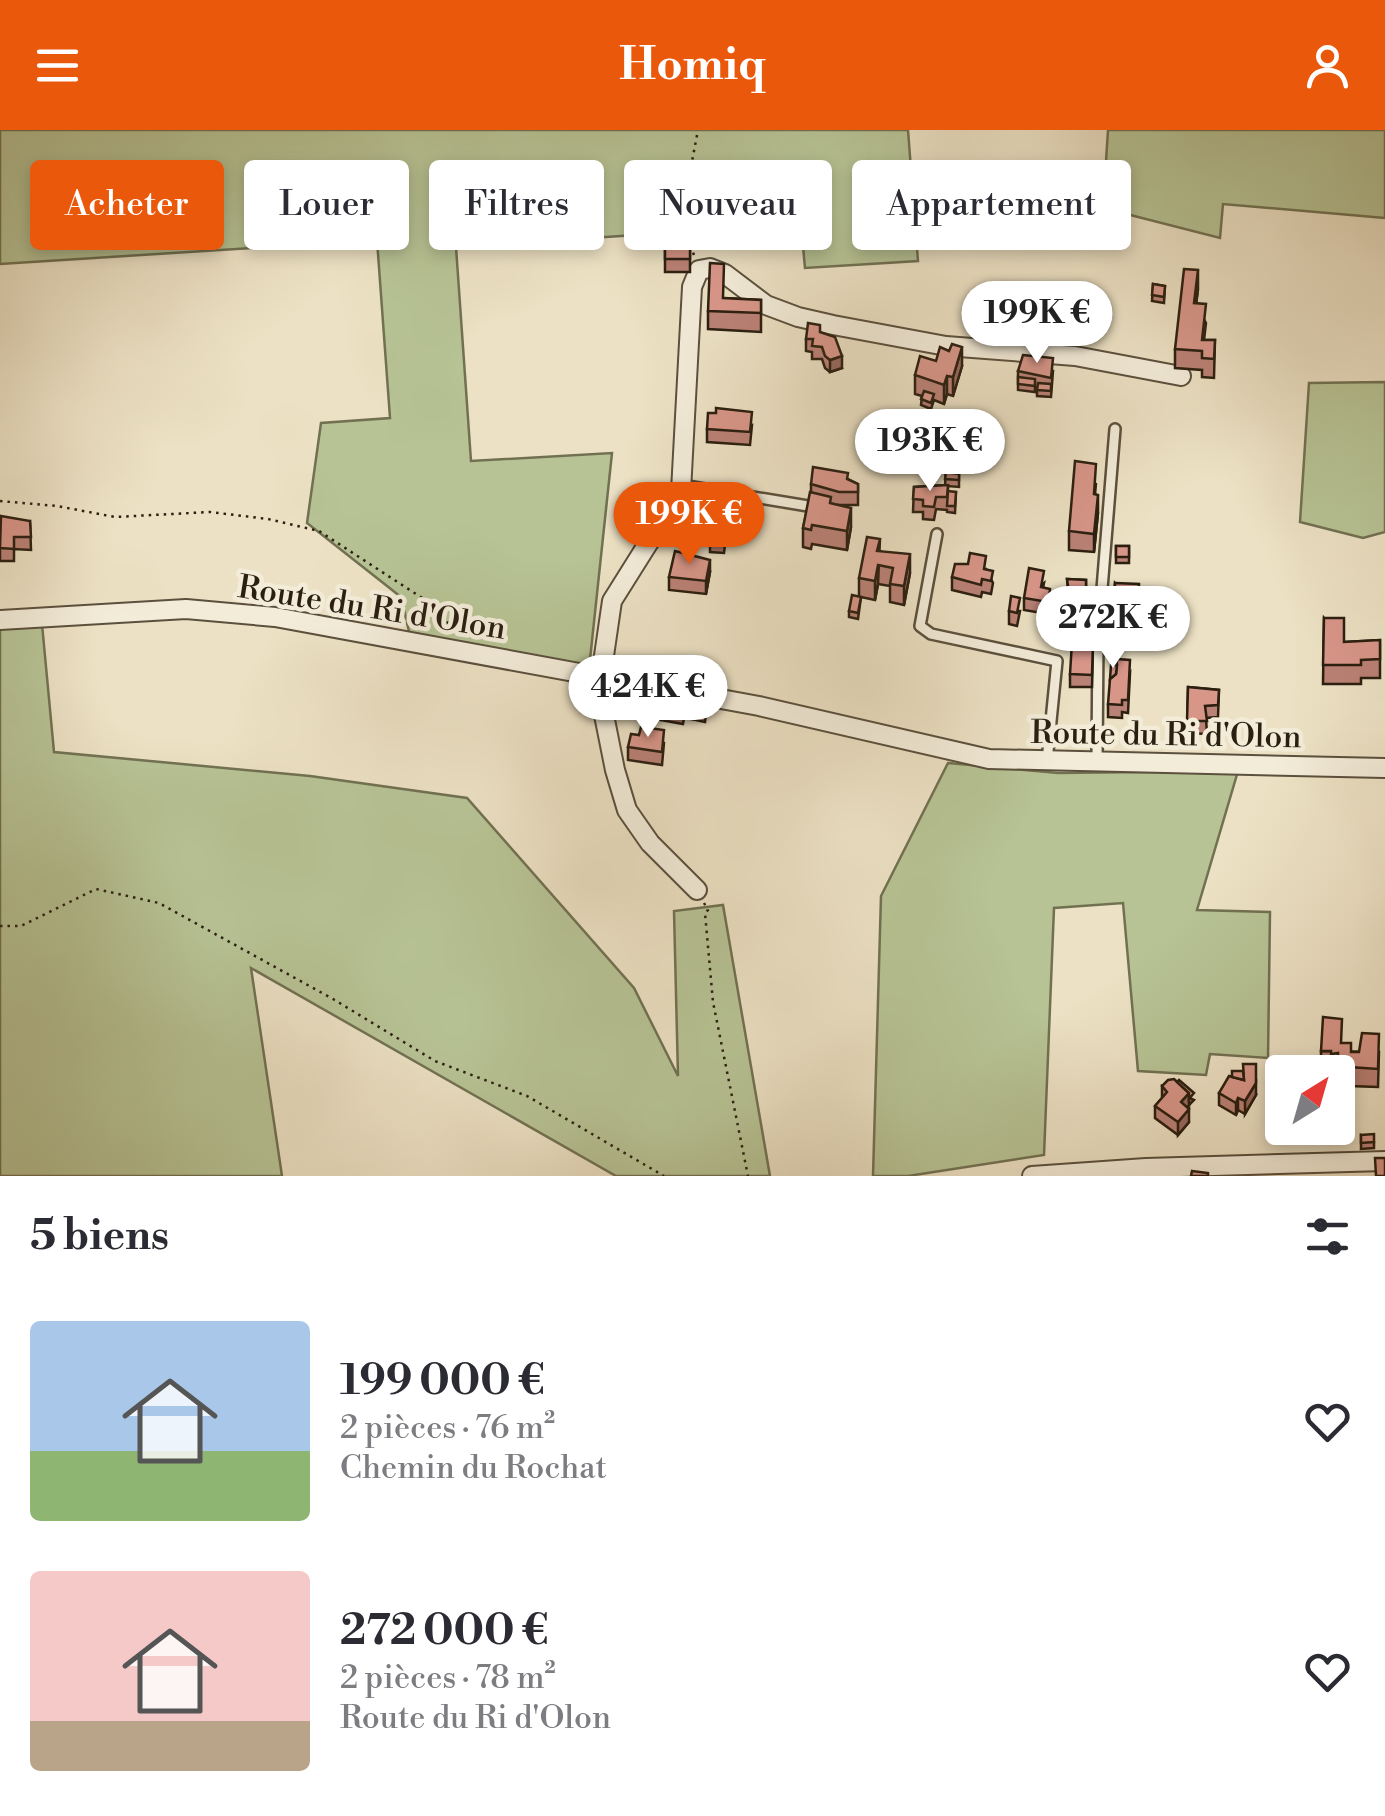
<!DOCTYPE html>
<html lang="fr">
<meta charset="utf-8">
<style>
body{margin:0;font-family:"Libre Bodoni",serif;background:#f7f7f7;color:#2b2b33;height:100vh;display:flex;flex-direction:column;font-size:38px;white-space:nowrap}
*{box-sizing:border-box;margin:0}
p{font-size:32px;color:#7c7c81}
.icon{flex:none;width:55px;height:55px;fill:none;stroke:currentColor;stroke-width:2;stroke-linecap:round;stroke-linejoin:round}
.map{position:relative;height:1046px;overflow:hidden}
.details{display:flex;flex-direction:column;background:#fff;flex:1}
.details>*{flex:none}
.hud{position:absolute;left:30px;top:30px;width:1325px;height:90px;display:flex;gap:20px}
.needle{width:65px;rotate:37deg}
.controls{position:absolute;left:1265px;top:925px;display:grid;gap:20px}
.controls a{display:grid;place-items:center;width:90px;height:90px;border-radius:10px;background:#fff;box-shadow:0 5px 15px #0003;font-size:50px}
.price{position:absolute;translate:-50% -85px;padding:0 22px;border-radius:35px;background:#fff;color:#222;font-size:32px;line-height:65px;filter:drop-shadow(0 2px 5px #0008)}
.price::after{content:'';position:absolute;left:50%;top:60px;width:30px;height:22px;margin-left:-15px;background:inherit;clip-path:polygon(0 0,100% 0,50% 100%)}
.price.selected{background:#ea580c;color:#fff}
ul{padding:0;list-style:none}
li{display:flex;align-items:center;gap:30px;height:250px;padding:0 30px}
li span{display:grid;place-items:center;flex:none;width:280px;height:200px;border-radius:10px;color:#555}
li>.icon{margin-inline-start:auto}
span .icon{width:120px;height:120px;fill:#fffc;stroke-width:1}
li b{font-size:42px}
h2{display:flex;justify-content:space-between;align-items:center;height:120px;padding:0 30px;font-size:42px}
.pill{padding:0 35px;border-radius:10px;background:#fff;box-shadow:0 5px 15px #0003;font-size:35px;line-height:90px}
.pill.selected{background:#ea580c;color:#fff}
header{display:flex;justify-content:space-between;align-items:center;height:130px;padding:0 30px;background:#ea580c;color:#fff;font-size:45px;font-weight:800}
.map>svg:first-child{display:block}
.green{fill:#b7c395;stroke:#717152;stroke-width:2.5}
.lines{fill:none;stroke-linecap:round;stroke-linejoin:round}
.service-casing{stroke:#5b503d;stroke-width:14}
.minor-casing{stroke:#5b503d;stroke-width:22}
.path{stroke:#2b1f10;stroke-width:2.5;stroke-dasharray:2.5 5;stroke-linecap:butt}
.service{stroke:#f3ecd9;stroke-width:9}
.minor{stroke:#f3ecd9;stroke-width:18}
.wall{fill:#ba8176;stroke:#2b1f10;stroke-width:2.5}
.shaded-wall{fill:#976960;stroke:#2b1f10;stroke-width:2.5}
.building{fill:#d89689;stroke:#2b1f10;stroke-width:2.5}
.labels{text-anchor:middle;stroke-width:9;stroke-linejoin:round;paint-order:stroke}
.street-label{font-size:32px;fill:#2b1f10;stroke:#f3ecd9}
</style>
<header><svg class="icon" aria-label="menu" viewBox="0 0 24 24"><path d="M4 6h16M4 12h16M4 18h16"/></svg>Homiq<svg class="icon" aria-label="person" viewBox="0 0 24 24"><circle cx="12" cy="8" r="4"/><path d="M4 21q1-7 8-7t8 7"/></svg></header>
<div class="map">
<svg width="1385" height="1046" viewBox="0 0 1385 1046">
<rect width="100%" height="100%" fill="#ece1c4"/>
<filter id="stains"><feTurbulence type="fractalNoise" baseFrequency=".002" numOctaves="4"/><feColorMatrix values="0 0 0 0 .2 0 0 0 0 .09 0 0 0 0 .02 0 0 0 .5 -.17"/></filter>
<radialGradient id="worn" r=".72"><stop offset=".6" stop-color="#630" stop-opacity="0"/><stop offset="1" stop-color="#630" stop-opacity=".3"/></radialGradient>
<g class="green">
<path d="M0 0H908L918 131 805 138 801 94 456 117 471 331 612 323 589 539 410 506 401 467 307 393 321 293 390 288 377 110 0 134Z"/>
<path d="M1108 0H1385V88L1223 74 1220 108 1103 78Z"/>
<path d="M1385 252V402L1363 408 1300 392 1309 253Z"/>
<path d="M42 494 54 622 310 646 467 668 634 858 678 946 674 781 723 775 770 1046H616L251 838 282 1046H0V499Z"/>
<path d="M948 633 1058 643 1238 641 1197 780 1270 782 1268 928 1210 924 1206 945 1138 941 1123 773 1054 778 1044 1025 908 1046H873L881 766Z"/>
</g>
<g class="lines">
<g class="service-casing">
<g id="service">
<path d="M681 355 814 377"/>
<path d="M937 404 920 496 931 504 1057 531 1047 631"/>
<path d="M1097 630 1098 508 1115 299"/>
</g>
</g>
<g class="minor-casing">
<g id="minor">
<path d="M0 490 186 479 275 487 759 576 989 629 1385 638"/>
<path d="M697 760 650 713 627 680 615 640 599 560 612 471 681 361 692 157 699 140 710 138 725 144 766 175 798 187 833 195 946 216 1075 226 1181 246"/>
<path d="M1032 1046 1146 1038 1385 1031"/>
</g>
</g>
<g class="path">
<path d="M694 125 685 101 689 47 698 0"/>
<path d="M0 371 57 376 115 387 210 382 268 389 319 401 436 477 455 502"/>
<path d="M704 773 708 780 705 783 713 872 748 1046"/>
<path d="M0 796H21L96 759 159 773 333 869 435 931 527 966 664 1046"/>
</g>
<use href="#service" class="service"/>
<use href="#minor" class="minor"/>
</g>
<g class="wall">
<path d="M665 113 690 114V142H665Z"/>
<path d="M1153 154 1165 156 1164 173 1152 171Z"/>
<path d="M1198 159 1196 174 1206 193 1204 210H1215L1214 248 1202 247V240L1175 238V219Z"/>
<path d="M724 168 761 170V202L708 199V181Z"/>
<path d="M820 202 842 238 830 242 825 238 822 229H812V222L806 221V209Z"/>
<path d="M936 231 962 236 953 266 947 264 944 274 934 270 931 279 921 275 922 266 915 264V245Z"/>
<path d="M1018 241H1053L1051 267 1037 266V258L1035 257V262L1018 260Z"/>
<path d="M752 295 750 315 707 312V299Z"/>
<path d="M946 342 959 344V357L948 356V362H956L955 383 947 382V380L936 379 934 390 923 389V382H913L914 357 945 355Z"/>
<path d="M848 349 858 354V375H839L851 397 847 420 812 414 811 419 803 417V398L811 362V354Z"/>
<path d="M1096 353 1095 365 1098 383 1094 422 1069 420V401Z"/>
<path d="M30 391 31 420 14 419V431H0V399Z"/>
<path d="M727 398 724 423 710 422V409Z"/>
<rect x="1116" y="416" width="13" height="17"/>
<path d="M880 421 910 443 904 475 890 472V456L878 454 875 470 861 467 858 489 849 487V481L859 466V448Z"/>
<path d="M986 439 993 453 991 464 982 462 981 467 952 460V447Z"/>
<path d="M710 442 706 464 669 460V447Z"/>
<path d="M1067 449 1086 450V465H1083V470L1069 469Z"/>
<path d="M1044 453 1043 458 1050 468H1054V501H1042V483L1024 480V468Z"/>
<path d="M1115 453 1139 479V492L1124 491V498H1113Z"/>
<path d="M1009 481H1020L1017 496 1009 494Z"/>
<path d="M1324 488 1344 512 1380 510V548H1361V554H1323Z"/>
<path d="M1093 512 1092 557H1070V544Z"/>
<path d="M1130 543 1128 583 1122 582V588L1108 587V574Z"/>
<path d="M1188 557 1219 560 1218 587 1206 588 1207 604 1187 603Z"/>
<path d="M619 558 707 576 705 592 686 588V576L683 594 616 582Z"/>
<path d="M639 605 664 613 662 635 628 630V617Z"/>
<path d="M1321 921 1379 922 1378 957 1349 956V947H1338V942H1331V939H1321Z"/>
<path d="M1277 935 1282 942V982H1276Z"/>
<path d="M1162 956 1194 970 1187 977 1189 992 1178 1005 1155 988V976L1162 968Z"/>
<path d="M1219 963 1256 965 1245 984 1238 980 1236 985 1219 975Z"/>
<path d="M1341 991 1343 1004 1340 1012 1322 1006V998H1338Z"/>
<path d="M1361 1005 1374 1012V1018L1361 1019Z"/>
</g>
<g class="shaded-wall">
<path d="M1198 140V159L1194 192V173Z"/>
<path d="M962 217V236L953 266V247Z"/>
<path d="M842 226V238L830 242V230Z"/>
<path d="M947 246V264L944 274V255Z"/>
<path d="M1098 365V383L1094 422V404Z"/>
<path d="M851 378V397L847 420V401Z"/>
<path d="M880 409 878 454 875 470V451Z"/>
<path d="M910 424V443L904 475V456Z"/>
<path d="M710 430V442L706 464V451Z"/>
<path d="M1256 953V965L1245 984V971Z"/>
<path d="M1189 963V975L1181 984V972Z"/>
<path d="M1238 968V980L1236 985V973Z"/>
<path d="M1189 979V992L1178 1005V992Z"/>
<path d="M1343 991V1004L1340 1012V1000Z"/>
</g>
<g class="building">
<path d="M665 113 690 114V129H665Z"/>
<path d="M710 133 724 134 723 168 761 170V183L708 181Z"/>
<path d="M1184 139 1198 140 1194 173 1206 174 1202 210H1215L1214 229 1202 228V221L1175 219Z"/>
<path d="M1153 154 1165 156 1164 167 1152 165Z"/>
<path d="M808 193 820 195V202L835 207 842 226 830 230 825 226 822 217 812 216 813 209H806Z"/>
<path d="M952 214 962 217 953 247 947 246 944 255 915 245 920 226 936 231 940 217 949 221Z"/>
<path d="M1023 225 1053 228 1051 248 1018 241Z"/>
<path d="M1018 247 1035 249V256L1018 254Z"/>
<path d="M1038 253 1051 254V261L1037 260Z"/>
<path d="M924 261 934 264 931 273 921 269Z"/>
<path d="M716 278 752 282 750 302 707 299 708 283H716Z"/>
<path d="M1075 331 1096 334 1094 364 1098 365 1094 404 1069 401Z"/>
<path d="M813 337 848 343 847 349 858 354V362H839L811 354Z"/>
<path d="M946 342 959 344V350L945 349Z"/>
<path d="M948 355 947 367H936L934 377 923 376V370L913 369 914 357Z"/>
<path d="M948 361 956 362 955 376H947Z"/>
<path d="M810 362 831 367 830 373 851 378 847 401 812 395 811 400 803 398Z"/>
<path d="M713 384 727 386 724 410 710 409Z"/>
<path d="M1 386 30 391 31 407H14V419L0 418Z"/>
<path d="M867 407 880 409 877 421 910 424 904 456 890 454 893 438 878 435 875 451 859 448Z"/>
<rect x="1116" y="416" width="13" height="11"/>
<path d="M675 421 710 430 706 451 669 447Z"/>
<path d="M970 423 986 426 984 439 993 441 991 451 982 449 981 455 952 447 955 434H968Z"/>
<path d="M1029 438 1044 441 1041 457 1050 459 1049 468H1054V488H1042V479L1047 480 1048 472 1024 468Z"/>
<path d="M1067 449 1086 450V459H1083V463H1069Z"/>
<path d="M1115 453 1139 454V479H1124V485H1113Z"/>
<path d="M852 465 861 467 858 483 849 481Z"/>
<path d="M1011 466 1020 468 1017 483 1009 481Z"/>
<path d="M1324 488H1344V512L1380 510V529L1361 530V535H1323Z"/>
<path d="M1072 512H1093L1092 545 1070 544Z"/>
<path d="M1117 529 1130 530 1128 570H1122V575L1108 574 1110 549 1116 544Z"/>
<path d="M1111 535H1117L1116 544 1110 549Z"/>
<path d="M630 554 687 560 683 581 626 571Z"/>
<path d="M1188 557 1219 560 1218 575 1205 576 1207 591H1187Z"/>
<path d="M619 558 629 560 626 578 616 576Z"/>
<path d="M689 560 707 563 705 579 686 576Z"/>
<path d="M641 597 664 600 662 622 628 617 631 604 639 605Z"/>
<path d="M1323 887 1342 889 1341 913H1351V922H1359L1362 903 1379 904 1378 939 1349 937V929L1338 928V923L1331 924V921H1321Z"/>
<path d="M1243 934H1256V953L1245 971 1238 968 1236 973 1219 963 1229 946 1244 950Z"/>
<path d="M1277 935 1303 936V942H1282V969H1276Z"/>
<path d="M1232 941H1243L1244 950 1232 947Z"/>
<path d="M1174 949 1189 963 1181 972 1189 979 1178 992 1155 976 1167 962 1162 956 1168 950Z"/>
<path d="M1179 950 1194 963 1189 969V963L1177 952Z"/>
<path d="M1338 981 1341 982 1338 990 1343 991 1340 1000 1334 998H1338Z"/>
<path d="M1374 1004V1012L1361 1013V1005Z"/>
<path d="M1375 1028H1385V1046H1376Z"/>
<path d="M1192 1041 1208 1043V1046H1191Z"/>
</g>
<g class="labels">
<g class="street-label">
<text transform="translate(372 477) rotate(9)" y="11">Route du Ri d'Olon</text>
<text transform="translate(1166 604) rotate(1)" y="11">Route du Ri d'Olon</text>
</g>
</g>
<rect width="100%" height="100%" filter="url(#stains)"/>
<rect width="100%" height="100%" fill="url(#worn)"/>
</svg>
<div class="controls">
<a><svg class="needle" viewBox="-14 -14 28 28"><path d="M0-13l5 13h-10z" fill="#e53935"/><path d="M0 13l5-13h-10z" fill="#7c7c81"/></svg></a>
</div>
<b class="price" style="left:1037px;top:236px">199K €</b>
<b class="price" style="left:930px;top:364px">193K €</b>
<b class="price selected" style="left:689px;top:437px">199K €</b>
<b class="price" style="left:1113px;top:541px">272K €</b>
<b class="price" style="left:648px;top:610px">424K €</b>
<div class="hud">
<a class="pill selected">Acheter</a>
<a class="pill">Louer</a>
<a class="pill">Filtres</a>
<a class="pill">Nouveau</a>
<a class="pill">Appartement</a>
</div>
</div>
<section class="details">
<h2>5 biens<svg class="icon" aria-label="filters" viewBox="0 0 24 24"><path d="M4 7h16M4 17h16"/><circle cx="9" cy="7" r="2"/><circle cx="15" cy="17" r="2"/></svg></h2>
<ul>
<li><span style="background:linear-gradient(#a9c7e8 65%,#8fb573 0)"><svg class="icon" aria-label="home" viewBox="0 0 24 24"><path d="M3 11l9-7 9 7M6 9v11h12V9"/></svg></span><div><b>199 000 €</b><p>2 pièces · 76 m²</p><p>Chemin du Rochat</p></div><svg class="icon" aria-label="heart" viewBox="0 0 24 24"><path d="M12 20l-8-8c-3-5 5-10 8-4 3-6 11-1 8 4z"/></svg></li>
<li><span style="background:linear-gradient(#f6c9c9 75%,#b9a48a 0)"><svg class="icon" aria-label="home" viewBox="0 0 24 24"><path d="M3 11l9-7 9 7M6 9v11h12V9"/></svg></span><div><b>272 000 €</b><p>2 pièces · 78 m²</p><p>Route du Ri d'Olon</p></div><svg class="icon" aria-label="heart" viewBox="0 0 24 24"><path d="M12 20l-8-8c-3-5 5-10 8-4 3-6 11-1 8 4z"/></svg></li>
</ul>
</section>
